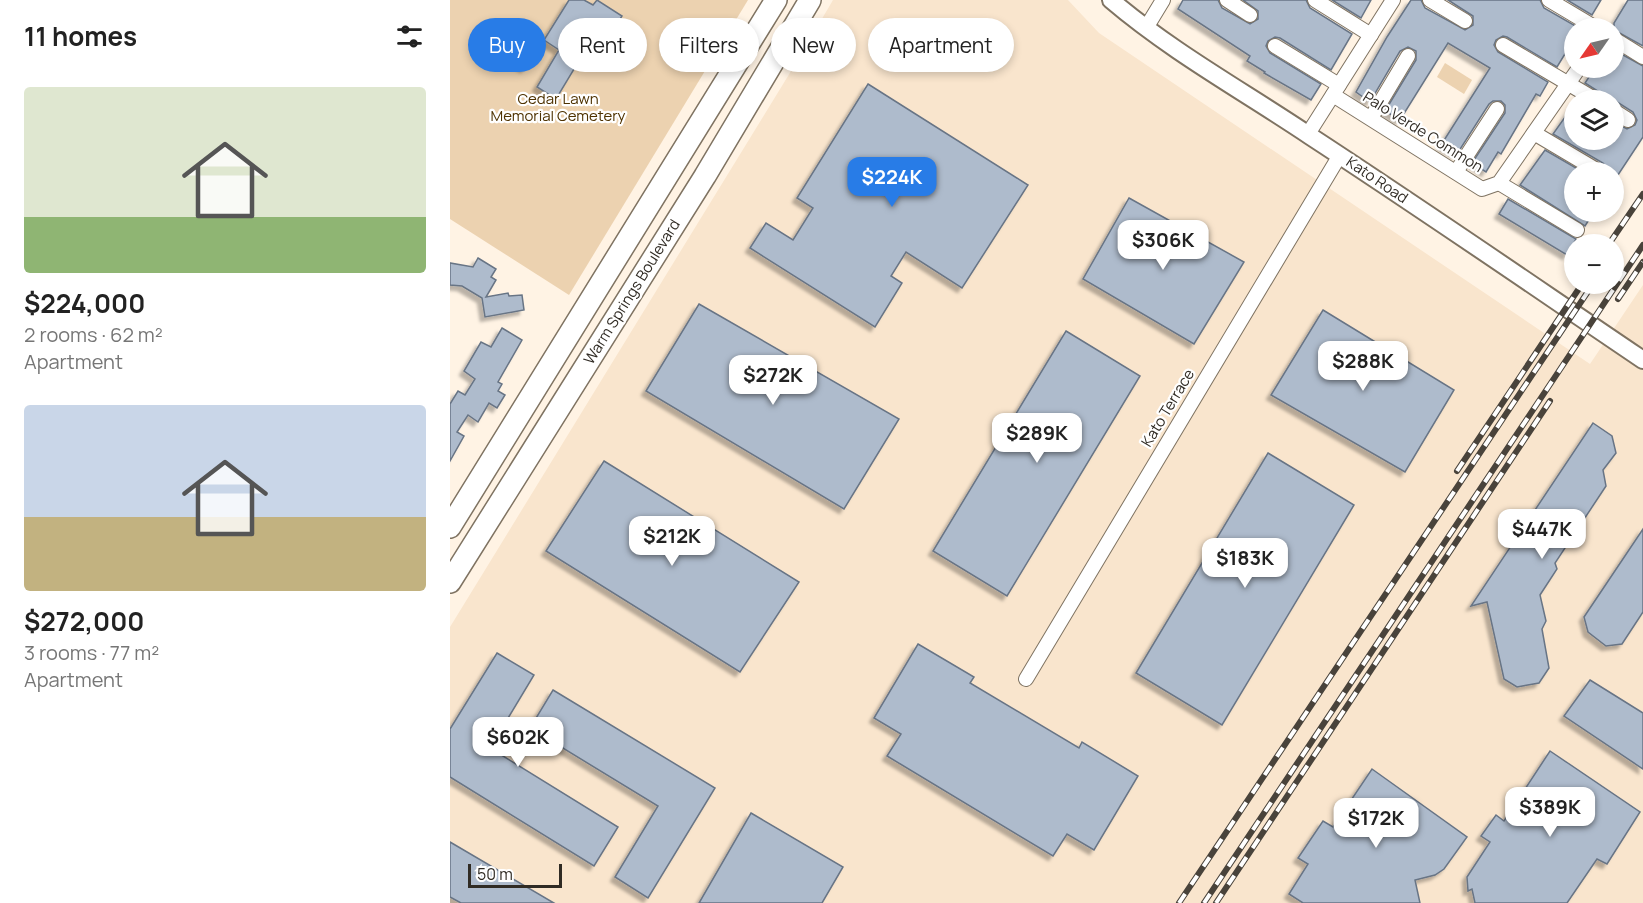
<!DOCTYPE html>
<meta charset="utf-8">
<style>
body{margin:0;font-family:Manrope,sans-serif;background:#f6f6f6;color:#222;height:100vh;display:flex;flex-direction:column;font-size:22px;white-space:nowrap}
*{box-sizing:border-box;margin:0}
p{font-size:20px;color:#767676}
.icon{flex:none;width:33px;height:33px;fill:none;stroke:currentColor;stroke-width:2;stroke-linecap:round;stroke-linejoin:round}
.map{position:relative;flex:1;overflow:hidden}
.details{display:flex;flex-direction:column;background:#fff;width:450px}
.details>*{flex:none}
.banner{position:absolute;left:18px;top:18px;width:570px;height:54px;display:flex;gap:12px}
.needle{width:39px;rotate:236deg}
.tools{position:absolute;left:1114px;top:18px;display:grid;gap:12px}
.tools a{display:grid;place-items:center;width:60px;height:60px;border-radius:50%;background:#fff;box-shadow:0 3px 9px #0003;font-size:30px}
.scale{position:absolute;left:18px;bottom:15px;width:94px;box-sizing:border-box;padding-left:6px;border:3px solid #302b24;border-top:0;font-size:16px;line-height:21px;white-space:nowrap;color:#302b24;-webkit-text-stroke:4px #fff;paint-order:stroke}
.price{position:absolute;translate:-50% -51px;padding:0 14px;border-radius:12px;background:#fff;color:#222;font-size:20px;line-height:39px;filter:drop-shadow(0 2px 3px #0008)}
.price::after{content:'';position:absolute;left:50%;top:36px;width:18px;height:14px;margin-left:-9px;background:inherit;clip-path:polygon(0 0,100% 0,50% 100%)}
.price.on{background:#287ce7;color:#fff}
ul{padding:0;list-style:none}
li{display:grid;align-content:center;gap:12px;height:318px;padding:0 24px}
li span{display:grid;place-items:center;height:186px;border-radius:6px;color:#555}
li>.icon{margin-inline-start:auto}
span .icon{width:108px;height:108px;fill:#fffc;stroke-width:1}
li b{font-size:26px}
h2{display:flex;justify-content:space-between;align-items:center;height:72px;padding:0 24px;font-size:26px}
.tag{padding:0 21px;border-radius:27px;background:#fff;box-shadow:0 3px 9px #0003;font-size:21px;line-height:54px}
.tag.on{background:#287ce7;color:#fff}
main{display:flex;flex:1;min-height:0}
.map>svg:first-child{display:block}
.built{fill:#f9e5cd}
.green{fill:#ecd2b0}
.building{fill:#aebbcc;stroke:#687485;stroke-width:1.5;filter:url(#shadow)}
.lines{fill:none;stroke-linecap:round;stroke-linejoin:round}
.minor-casing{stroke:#7f7362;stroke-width:16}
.tertiary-casing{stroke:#7f7362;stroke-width:20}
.primary-casing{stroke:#7f7362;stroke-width:24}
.minor{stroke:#fff;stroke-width:14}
.tertiary{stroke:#fff;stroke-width:16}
.primary{stroke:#fff;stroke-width:21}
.rail-casing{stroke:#49433b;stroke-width:6}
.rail{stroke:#fff;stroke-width:4;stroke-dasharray:11;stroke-linecap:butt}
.labels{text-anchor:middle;stroke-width:4.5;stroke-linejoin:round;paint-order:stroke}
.park-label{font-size:15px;fill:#4e3201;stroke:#fff}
.street-label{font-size:15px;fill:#302b24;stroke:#fff}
</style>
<main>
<section class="details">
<h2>11 homes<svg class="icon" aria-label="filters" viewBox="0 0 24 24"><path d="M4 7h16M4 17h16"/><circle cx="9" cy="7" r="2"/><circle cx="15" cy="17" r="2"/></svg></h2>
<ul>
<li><span style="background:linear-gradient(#dfe7d0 70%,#8fb573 0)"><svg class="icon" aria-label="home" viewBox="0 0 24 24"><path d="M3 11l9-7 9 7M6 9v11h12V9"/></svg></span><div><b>$224,000</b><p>2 rooms · 62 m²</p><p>Apartment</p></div></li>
<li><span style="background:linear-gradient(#c9d6e8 60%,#c2b280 0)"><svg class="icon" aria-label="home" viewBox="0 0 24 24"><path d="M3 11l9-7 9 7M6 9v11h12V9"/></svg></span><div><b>$272,000</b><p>3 rooms · 77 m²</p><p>Apartment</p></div></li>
</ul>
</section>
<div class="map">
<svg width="1193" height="903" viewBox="0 0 1193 903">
<defs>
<filter id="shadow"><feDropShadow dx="-4.5" dy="4.5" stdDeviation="1.5" flood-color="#0004"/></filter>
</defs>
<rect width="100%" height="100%" fill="#fff3e4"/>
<path class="built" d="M383 0H618L649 33 1140 364 1193 285V903H0V627L346 63Z"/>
<g class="green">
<path d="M0 0H298L119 295 0 219Z"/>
<path d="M995 63 1022 80 1014 94 987 77Z"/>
</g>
<g class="building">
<path d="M119 0H134L143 5 147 0 172 16 157 40 164 44 151 64 138 56 134 62 130 59 106 99 87 87 109 50 94 40Z"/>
<path d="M733 0H768L772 8 800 24 808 19V11L793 0H856L860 8 902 34 881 70 830 38 825 37 818 41 816 46 820 53 871 84 861 100 814 73 815 72 797 61 800 56 728 9Z"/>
<path d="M882 0H921L911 18Z"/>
<path d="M961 0H971L975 8 1015 30 1023 25V16L998 0H1090L1094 8 1129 28H1125V46L1121 44 1107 67 1057 37 1053 36 1046 40 1044 45 1048 52 1098 82 1090 96 1086 94 1051 154 1048 152 1036 172 1022 163 1055 113V105L1051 101H1043L1039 104 1007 154 991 145 1040 68 998 43 950 120 935 111 966 60V51L958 47 950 51 920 102 906 92 937 37Z"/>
<path d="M1117 0H1151L1142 15Z"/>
<path d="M1178 0H1193V46L1164 30V23Z"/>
<path d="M76 28 93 39 75 68 57 58Z"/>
<path d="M1164 50 1193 66V137L1164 181V172H1157L1156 167 1153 163 1103 134 1125 103V140H1164V122L1177 129 1185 125 1187 120 1183 112 1164 100 1155 99 1151 93 1135 83 1145 68H1164Z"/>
<path d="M418 84 578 185 512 288 456 252 441 276 452 283 425 327 300 248 316 223 343 240 363 208 347 198Z"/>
<path d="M1095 150 1133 172H1125V212H1144L1135 226 1070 185Z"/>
<path d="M679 198 794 262 744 344 633 279Z"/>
<path d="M1058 199 1126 239 1117 255 1049 214Z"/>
<path d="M28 258 46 269 41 277 46 280 36 297 58 293 59 296 72 295 74 310 35 317 32 298 12 286 0 285V263L23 267Z"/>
<path d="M249 304 449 419 394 509 196 391Z"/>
<path d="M873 310 1004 390 955 472 821 395Z"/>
<path d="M52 328 72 340 48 382 52 384 48 391 55 395 47 408 39 403 28 422 18 415 7 432 14 436 0 461V404L8 391 15 395 25 379 14 371 31 342 41 347Z"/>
<path d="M616 331 690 376 557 596 483 551Z"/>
<path d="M1143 423 1162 436 1166 453 1153 470 1156 486 1105 563 1107 569 1090 595 1096 621 1092 629 1099 668 1089 683 1067 687 1054 679 1037 602 1021 606Z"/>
<path d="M818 453 904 505 772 725 686 673Z"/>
<path d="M154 461 349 582 290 672 96 551Z"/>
<path d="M1193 529V612L1172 644 1156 646 1138 632 1134 617Z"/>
<path d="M468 644 524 677 520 683 629 748 632 742 688 776 644 850 617 834 603 856 437 756 451 734 424 718Z"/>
<path d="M47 653 84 675 40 748 168 827 144 866 0 777V729Z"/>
<path d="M1140 680 1193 713V769L1114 716Z"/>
<path d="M103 690 265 788 198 898 165 877 208 806 80 728Z"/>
<path d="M1100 751 1190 812 1157 864 1147 859 1117 903H1025L1022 889 1018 891 1017 877 1040 842 1031 836 1046 815 1054 821Z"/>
<path d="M922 769 1017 837 994 869 985 875 965 880 970 903H853L839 894 858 864 848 858 873 821 883 827Z"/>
<path d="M301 813 393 867 372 903H249Z"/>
<path d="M0 842 104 903H11L0 897Z"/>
</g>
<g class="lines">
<g class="minor-casing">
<g id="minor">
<path d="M777 0 800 15"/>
<path d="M865 0 921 35"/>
<path d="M980 0 1015 21"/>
<path d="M1099 0 1146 28"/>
<path d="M696 28 713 0"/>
<path d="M1164 39 1193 57"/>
<path d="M1053 45 1146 100"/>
<path d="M825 46 889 85"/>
<path d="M883 95 1032 189 1049 183 1129 68"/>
<path d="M1164 111 1178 120"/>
<path d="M921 118 958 56"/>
<path d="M1084 133 1148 171"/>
<path d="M858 134 943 0"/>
<path d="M1006 172 1047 109"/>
<path d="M1049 183 1127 230"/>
<path d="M576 679 890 155"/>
</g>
</g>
<g class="tertiary-casing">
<path id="tertiary" d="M661 0C722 52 793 91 860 136 972 209 1082 285 1193 360"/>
</g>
<g class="primary-casing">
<g id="primary">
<path d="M0 527 326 0"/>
<path d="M0 582 255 176 360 0"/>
</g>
</g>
<use href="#minor" class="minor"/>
<use href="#tertiary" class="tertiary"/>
<use href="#primary" class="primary"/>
<g class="rail-casing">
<g id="rail">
<path d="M1159 244 1193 194"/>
<path d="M1168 299 1193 262"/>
<path d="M1007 471 1132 284"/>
<path d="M729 903 1143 284"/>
<path d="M754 903 1193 245"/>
<path d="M766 903 1100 401"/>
</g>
</g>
<use href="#rail" class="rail"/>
</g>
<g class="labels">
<g class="park-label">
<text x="108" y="104">Cedar Lawn<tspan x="108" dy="17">Memorial Cemetery</tspan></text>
</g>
<g class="street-label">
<text transform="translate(973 132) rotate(32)" y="5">Palo Verde Common</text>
<text transform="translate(927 180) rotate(34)" y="5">Kato Road</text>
<text transform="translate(182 292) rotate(-58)" y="5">Warm Springs Boulevard</text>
<text transform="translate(718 408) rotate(-59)" y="5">Kato Terrace</text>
</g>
</g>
</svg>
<div class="tools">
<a><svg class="needle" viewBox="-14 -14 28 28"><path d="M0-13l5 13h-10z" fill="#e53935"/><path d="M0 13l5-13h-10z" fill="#767676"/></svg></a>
<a><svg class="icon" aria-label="layers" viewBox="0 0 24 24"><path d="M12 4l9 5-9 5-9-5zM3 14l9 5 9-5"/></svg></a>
<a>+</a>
<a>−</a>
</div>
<div class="scale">50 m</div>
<b class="price on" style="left:442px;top:208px">$224K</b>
<b class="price" style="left:713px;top:271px">$306K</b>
<b class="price" style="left:913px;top:392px">$288K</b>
<b class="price" style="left:323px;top:406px">$272K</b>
<b class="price" style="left:587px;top:464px">$289K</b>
<b class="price" style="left:1092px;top:560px">$447K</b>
<b class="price" style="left:222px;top:567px">$212K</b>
<b class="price" style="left:795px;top:589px">$183K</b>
<b class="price" style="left:68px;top:768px">$602K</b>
<b class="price" style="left:1100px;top:838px">$389K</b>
<b class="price" style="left:926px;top:849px">$172K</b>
<div class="banner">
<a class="tag on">Buy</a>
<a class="tag">Rent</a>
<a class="tag">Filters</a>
<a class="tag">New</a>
<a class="tag">Apartment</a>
</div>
</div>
</main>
